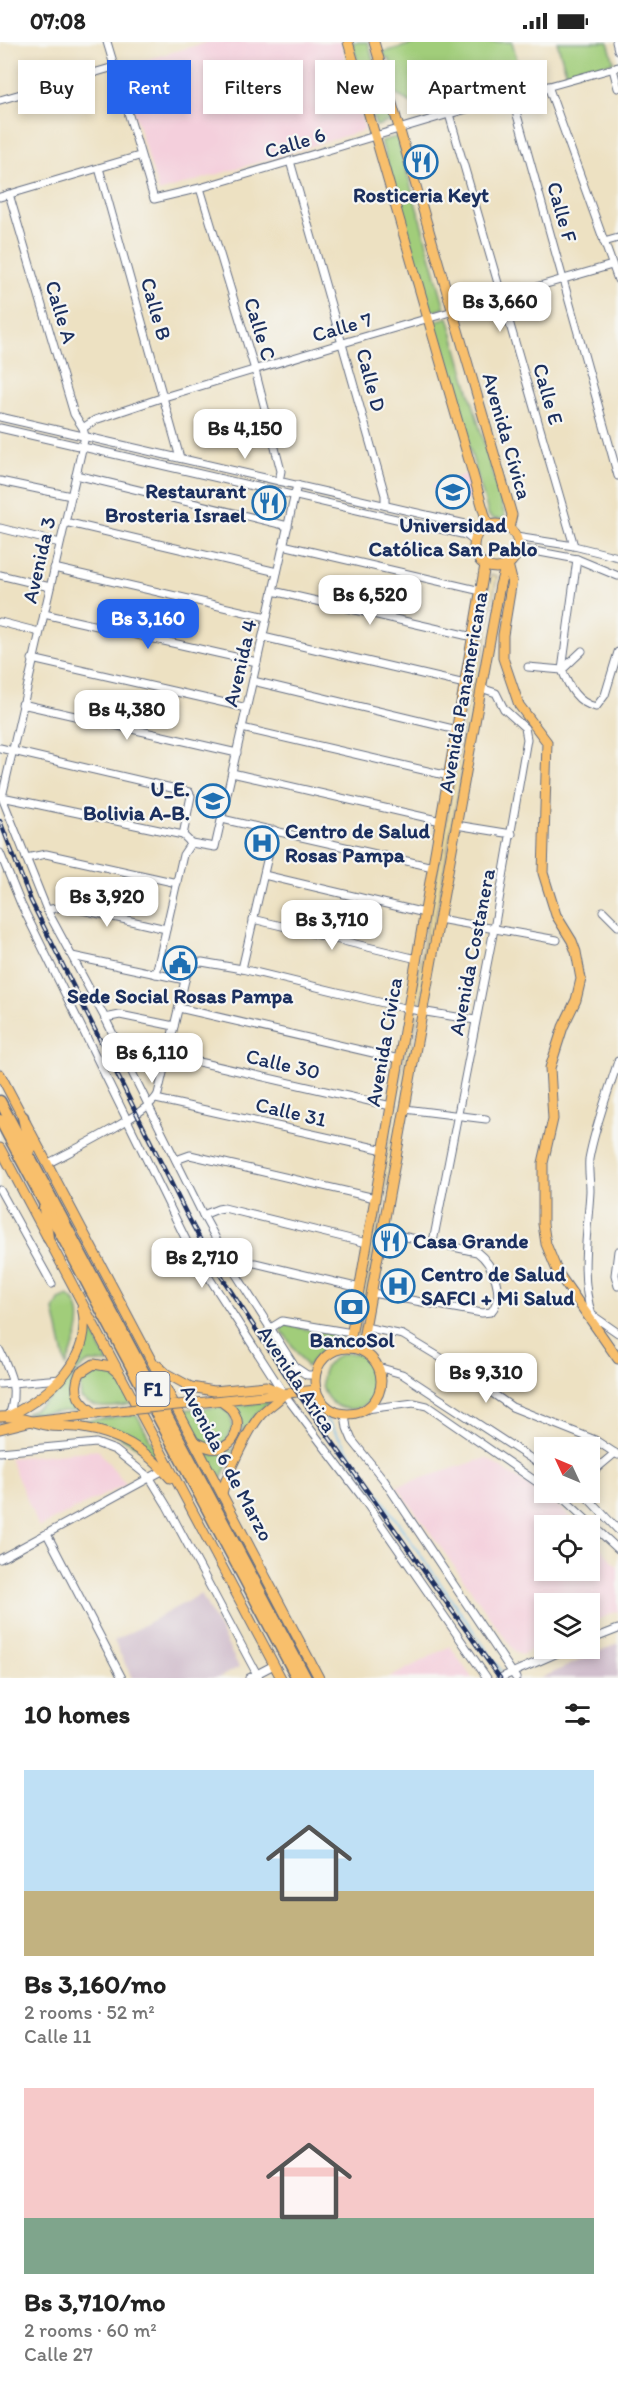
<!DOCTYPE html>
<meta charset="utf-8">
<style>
body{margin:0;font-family:Itim,sans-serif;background:#f6f6f6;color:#222;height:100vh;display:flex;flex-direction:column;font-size:22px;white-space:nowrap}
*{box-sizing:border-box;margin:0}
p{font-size:20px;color:#767676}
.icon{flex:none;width:33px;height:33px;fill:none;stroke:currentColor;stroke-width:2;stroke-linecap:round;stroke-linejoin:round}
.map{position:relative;height:1636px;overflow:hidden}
.side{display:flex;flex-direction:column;background:#fff;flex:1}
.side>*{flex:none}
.top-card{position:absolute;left:18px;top:18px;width:582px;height:54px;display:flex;gap:12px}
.needle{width:39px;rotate:314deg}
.controls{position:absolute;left:534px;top:1395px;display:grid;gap:12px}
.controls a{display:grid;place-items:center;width:66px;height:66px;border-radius:0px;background:#fff;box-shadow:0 3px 9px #0003;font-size:30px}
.price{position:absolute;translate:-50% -51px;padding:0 14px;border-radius:12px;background:#fff;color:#222;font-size:20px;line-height:39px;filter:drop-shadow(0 2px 3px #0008)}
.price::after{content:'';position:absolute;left:50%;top:36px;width:18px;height:14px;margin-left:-9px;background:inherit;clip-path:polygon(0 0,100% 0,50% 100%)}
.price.current{background:#2563eb;color:#fff}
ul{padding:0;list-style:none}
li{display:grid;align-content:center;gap:12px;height:318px;padding:0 24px}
li span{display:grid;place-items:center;height:186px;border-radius:0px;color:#555}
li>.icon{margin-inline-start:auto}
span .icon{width:108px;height:108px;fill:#fffc;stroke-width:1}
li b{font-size:26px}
h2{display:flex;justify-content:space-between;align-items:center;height:72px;padding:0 24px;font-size:26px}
.pill{padding:0 21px;border-radius:0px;background:#fff;box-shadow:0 3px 9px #0003;font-size:21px;line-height:54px}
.pill.current{background:#2563eb;color:#fff}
.status{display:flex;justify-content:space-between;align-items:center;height:42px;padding:0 30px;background:#fff;direction:ltr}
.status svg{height:16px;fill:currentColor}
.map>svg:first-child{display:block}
.built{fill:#f4cfdc}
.industrial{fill:#d0bdcc}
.green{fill:#a1cd7a;stroke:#5e7e6c;stroke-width:1.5}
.sand{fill:#eeda9e;stroke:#84847e;stroke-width:1.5}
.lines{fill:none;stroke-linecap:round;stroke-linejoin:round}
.stream{stroke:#71bdeb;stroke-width:2}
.minor-casing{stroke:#646d81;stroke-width:9}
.major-casing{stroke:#646d81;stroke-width:11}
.highway-casing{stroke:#646d81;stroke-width:13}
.minor{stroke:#fff;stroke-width:7}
.major{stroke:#f8bf6c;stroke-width:9}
.highway{stroke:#f8bf6c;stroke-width:10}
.rail-casing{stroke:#1b2f5e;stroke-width:4.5}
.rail{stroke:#f6f6f2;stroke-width:2;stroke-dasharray:7;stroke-linecap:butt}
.major-bridge-casing{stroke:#646d81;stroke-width:11;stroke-linecap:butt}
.major-bridge{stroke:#f8bf6c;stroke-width:9}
.labels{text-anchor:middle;stroke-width:4.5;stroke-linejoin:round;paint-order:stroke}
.shield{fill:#f6f6f2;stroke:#5d6b8a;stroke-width:1.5}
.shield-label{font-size:20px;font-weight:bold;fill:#1b2f5e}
.street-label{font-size:21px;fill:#1b2f5e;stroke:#f6f6f2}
.poi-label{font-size:21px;font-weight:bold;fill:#1b2f5e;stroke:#f6f6f2}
</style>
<div class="status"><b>07:08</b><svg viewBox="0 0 49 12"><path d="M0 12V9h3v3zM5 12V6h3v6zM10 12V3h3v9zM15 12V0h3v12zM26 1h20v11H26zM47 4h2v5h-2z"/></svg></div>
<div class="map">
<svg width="618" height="1636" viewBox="0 0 618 1636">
<rect width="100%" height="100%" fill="#f6f6f2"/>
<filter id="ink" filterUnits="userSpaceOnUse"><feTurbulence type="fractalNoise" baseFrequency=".0167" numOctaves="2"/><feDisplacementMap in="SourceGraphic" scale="12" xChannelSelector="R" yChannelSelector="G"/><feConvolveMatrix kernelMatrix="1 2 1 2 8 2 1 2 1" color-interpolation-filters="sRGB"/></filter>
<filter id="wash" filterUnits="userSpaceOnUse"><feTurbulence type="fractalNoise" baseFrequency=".008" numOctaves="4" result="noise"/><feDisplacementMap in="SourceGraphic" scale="24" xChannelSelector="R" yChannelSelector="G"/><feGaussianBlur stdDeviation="1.35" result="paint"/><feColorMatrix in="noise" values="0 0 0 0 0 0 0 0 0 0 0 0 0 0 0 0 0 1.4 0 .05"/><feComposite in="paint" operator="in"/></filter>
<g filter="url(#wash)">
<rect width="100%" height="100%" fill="#ede1c2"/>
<g class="built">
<path d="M208 0H341L365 88 159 150 120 25Z"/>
<path d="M467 432 474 456 439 467 432 443Z"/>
<path d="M98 1408 126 1442 39 1485 9 1416Z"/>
<path d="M486 1416 557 1463 578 1483 544 1484V1528H590V1495L618 1525V1569L590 1581V1562H544V1602L521 1613 515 1610 397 1444Z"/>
<path d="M450 1604 472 1636H389Z"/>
</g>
<g class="industrial">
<path d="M201 1552 239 1625 219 1636H132L114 1599Z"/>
<path d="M618 1601V1636H541Z"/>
</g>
<g class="green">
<path d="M352 0H368L391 79 376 84Z"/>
<path d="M419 0H512L524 43 427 70 397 53 392 38 394 33 390 18 384 14V10Z"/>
<path d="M557 0H608L614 20 567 33Z"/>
<path d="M397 95 445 266 430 270 381 99Z"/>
<path d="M448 275 505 474 502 477H494L489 474 433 280Z"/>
<path d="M68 1254C91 1268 74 1305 66 1324L54 1268 59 1258Z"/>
<path d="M88 1280 108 1321 89 1320C71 1330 63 1355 83 1368L25 1372C49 1360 73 1339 82 1312 85 1302 86 1290 88 1280Z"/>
<path d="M282 1282 339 1294 341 1296V1298L321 1309 307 1325 280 1286Z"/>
<circle cx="350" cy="1339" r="28"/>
<path d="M93 1326C118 1327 121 1343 132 1362 111 1365 99 1370 81 1356 79 1340 80 1335 93 1326Z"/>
<path d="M272 1359C245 1375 234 1411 220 1438L206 1412C237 1419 253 1388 234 1364Z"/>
<path d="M219 1365 229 1370 233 1385 226 1400C200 1410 192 1388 182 1368Z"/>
<path d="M137 1373 163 1422C127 1399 111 1383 67 1380Z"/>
</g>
<g class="sand">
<path d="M491 533 497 534 420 962 413 961Z"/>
<path d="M412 973 418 974 358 1298 352 1297Z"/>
</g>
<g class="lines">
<path class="stream" d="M322 1371 501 1629"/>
</g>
</g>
<g filter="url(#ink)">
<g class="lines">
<g class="minor-casing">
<g id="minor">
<path d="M107 0 154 157 200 146 449 72 618 25"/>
<path d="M616 0 618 8"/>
<path d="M613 27 618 46"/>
<path d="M548 44 618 238"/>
<path d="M512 55 618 434"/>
<path d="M0 58 114 25"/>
<path d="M449 72 574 504"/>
<path d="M290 119 385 453V463"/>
<path d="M99 126 180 416"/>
<path d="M200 146 255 328 281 429 279 439"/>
<path d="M9 152 74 372 83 386 85 394 2 755 183 793"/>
<path d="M0 155 139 114"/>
<path d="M604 200 618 196"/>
<path d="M0 375 483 486"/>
<path d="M0 386 466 493 475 500"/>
<path d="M83 386 95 378 164 355 343 301 612 223"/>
<path d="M76 433 288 484"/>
<path d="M0 439 71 454"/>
<path d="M65 480 277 530"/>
<path d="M0 486 60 501"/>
<path d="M516 495 574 504 618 515"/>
<path d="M283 503 481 549"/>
<path d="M518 506 577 517 618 534"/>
<path d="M577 517 562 628C569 645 577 661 596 665L605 653 618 610"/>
<path d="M54 526 267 575"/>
<path d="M0 533 50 545"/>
<path d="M273 549 473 595"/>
<path d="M44 572 257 620"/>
<path d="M0 580 39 590"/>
<path d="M263 595 465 642"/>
<path d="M32 617 247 666"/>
<path d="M528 625 562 628 582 609"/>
<path d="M253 639 457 688"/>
<path d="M22 662 237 711"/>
<path d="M242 686 449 734"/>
<path d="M0 706 189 750 191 754 183 793 191 801 215 805 297 443"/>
<path d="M232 731 441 779"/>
<path d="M1 753 47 868 105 976 203 1173 232 1226 295 1325 307 1333H315"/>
<path d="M222 777 433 825"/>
<path d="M456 783 512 792"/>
<path d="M0 811 21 862 190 1206 284 1352 362 1455 487 1636"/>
<path d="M26 816 46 812 177 841"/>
<path d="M264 833 425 871"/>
<path d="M47 868 65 864 166 887"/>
<path d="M603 869 618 884"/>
<path d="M253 877 417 917"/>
<path d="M439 877 557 898"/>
<path d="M72 914 185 938"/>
<path d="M242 927 274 788"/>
<path d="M156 932 183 813 191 801"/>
<path d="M179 966 399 1017"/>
<path d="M105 976 120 973 174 984"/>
<path d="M168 1013 391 1064"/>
<path d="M156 1057 384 1108"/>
<path d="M405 1067 486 1077"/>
<path d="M176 1118 190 1113 375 1156"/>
<path d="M47 1122C69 1110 150 1071 158 1052L186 934C189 926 193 920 202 920L242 927 408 967 475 978"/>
<path d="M0 1148 52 1242"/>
<path d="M203 1173 218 1167 224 1166 367 1201"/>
<path d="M433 1200 494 887 527 697 525 686 504 667 496 651 481 646"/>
<path d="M618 1209 615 1233 618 1244"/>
<path d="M232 1226 240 1221H255L360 1246"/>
<path d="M372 1251 482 1271 491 1270C506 1253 493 1222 477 1210L383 1190"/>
<path d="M592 1273C579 1234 588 1189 590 1149 590 1138 588 1127 589 1117 595 1084 608 1051 618 1019"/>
<path d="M588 1274 592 1273 618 1291"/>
<path d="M365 1285 403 1293 451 1322 512 1365 595 1398 618 1413"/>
<path d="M269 1287 282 1279 352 1291"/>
<path d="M0 1309C12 1333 18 1348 9 1374"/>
<path d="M378 1325 402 1332 544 1425"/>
<path d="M0 1342 61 1337"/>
<path d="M366 1367 414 1361 427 1364 544 1445"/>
<path d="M345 1372 347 1386 352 1398 384 1438 516 1636"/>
<path d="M0 1410 96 1401 115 1408 150 1436 167 1464 259 1636"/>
<path d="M590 1432 615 1411"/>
<path d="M553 1450 566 1459 618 1507"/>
<path d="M582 1450 618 1488"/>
<path d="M47 1492 122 1636"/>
<path d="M0 1517 164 1428"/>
<path d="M590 1598 618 1587"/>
<path d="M249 1636 274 1623"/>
<path d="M500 1636 569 1606"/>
</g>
</g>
<g class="major-casing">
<g id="major">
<path d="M348 0 488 484"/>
<path d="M374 0 512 473 509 486"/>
<circle cx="496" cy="504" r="22"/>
<path d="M508 522 512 538 503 593V616L519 663 547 700 543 831 556 873 572 899 576 910 581 937 576 958 563 985 550 1026 553 1077 543 1121V1182L546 1202 558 1231 618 1317"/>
<path d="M0 1032 319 1636"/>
<path d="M0 1106 281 1636"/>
<circle cx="348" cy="1339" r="33"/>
<path d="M349 1306 485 523"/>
<path d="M361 1308 500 543 506 523"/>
<path d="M157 1323 167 1332 191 1345 214 1349 266 1344 284 1352"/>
<path d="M187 1362 316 1348"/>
<path d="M97 1372C80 1362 71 1351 80 1331L94 1322 111 1325 117 1330"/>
<path d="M9 1374C49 1354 95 1316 82 1265"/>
<path d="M0 1375C17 1373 34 1381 51 1384 61 1385 72 1384 83 1386 118 1391 148 1409 170 1436"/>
<path d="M0 1387 32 1379 128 1368"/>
<path d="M195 1400C202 1403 211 1408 219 1406 236 1403 243 1382 232 1368 229 1365 224 1362 221 1359"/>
<path d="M222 1452C225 1435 248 1389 259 1375 266 1366 276 1361 284 1352"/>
</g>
</g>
<g class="highway-casing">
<g id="highway">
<path d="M0 1059 306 1636"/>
<path d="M23 1075 30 1107"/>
<path d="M0 1078 297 1636"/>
<path d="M44 1166 48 1196"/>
</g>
</g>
<use href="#minor" class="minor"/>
<use href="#major" class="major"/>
<use href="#highway" class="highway"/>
<g class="rail-casing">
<path id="rail" d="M0 779 31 859 186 1171 215 1225 297 1350 500 1636"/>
</g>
<use href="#rail" class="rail"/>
<g class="major-bridge-casing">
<path id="major-bridge" d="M128 1368 187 1362"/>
</g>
<use href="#major-bridge" class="major-bridge"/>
</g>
</g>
<defs>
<g id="restaurant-ring" transform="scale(1.725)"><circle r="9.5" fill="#f6f6f2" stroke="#1f6fb2" stroke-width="1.5"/><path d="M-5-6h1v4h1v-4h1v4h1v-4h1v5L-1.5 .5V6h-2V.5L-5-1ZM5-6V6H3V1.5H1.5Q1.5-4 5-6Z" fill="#1f6fb2"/></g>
<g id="university-ring" transform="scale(1.725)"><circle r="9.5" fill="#f6f6f2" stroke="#1f6fb2" stroke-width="1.5"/><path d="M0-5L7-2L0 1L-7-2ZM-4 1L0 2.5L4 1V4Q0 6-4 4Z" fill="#1f6fb2"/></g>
<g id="school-ring" transform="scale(1.725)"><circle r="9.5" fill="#f6f6f2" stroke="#1f6fb2" stroke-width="1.5"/><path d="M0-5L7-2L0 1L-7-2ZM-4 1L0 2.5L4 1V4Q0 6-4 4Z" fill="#1f6fb2"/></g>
<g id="hospital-ring" transform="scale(1.725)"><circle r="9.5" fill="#f6f6f2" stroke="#1f6fb2" stroke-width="1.5"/><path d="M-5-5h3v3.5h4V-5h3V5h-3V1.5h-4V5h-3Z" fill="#1f6fb2"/></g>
<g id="civic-ring" transform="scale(1.725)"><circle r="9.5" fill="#f6f6f2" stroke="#1f6fb2" stroke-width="1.5"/><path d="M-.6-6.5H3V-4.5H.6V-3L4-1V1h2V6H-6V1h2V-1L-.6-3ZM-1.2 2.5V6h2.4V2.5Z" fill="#1f6fb2"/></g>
<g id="bank-ring" transform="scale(1.725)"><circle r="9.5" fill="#f6f6f2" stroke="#1f6fb2" stroke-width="1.5"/><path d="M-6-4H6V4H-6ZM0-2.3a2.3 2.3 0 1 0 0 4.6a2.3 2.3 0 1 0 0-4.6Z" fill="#1f6fb2"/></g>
</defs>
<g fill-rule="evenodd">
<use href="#restaurant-ring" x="421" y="120"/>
<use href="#university-ring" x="453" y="450"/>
<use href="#restaurant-ring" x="269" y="461"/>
<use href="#school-ring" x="213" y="759"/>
<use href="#hospital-ring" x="262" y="801"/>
<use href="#civic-ring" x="180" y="921"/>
<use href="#restaurant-ring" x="390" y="1199"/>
<use href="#hospital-ring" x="398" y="1244"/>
<use href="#bank-ring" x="352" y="1265"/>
</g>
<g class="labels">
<rect class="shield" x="136.5" y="1330" width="33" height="34" rx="4.5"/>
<g class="shield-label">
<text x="153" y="1354">F1</text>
</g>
<g class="street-label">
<text transform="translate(295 101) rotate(-17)" y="7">Calle 6</text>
<text transform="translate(562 170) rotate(74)" y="7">Calle F</text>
<text transform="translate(156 267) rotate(74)" y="7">Calle B</text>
<text transform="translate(61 270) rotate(73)" y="7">Calle A</text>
<text transform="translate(342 285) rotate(-16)" y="7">Calle 7</text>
<text transform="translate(260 287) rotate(73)" y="7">Calle C</text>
<text transform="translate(371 338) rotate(75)" y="7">Calle D</text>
<text transform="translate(548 352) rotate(74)" y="7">Calle E</text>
<text transform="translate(507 394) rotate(74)" y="7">Avenida Cívica</text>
<text transform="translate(39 518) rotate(-77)" y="7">Avenida 3</text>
<text transform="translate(240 621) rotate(-77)" y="7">Avenida 4</text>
<text transform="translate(463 650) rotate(-80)" y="7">Avenida Panamericana</text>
<text transform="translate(472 910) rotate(-79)" y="7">Avenida Costanera</text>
<text transform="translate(384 1000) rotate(-80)" y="7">Avenida Cívica</text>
<text transform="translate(283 1022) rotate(13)" y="7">Calle 30</text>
<text transform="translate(291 1070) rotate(13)" y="7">Calle 31</text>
<text transform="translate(297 1337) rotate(56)" y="7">Avenida Arica</text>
<text transform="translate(227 1421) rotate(62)" y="7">Avenida 6 de Marzo</text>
</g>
<g class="poi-label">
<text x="421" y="160">Rosticeria Keyt</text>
<text x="246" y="456" text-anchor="end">Restaurant<tspan x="246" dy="24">Brosteria Israel</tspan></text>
<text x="453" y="490">Universidad<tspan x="453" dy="24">Católica San Pablo</tspan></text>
<text x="190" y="754" text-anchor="end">U_E.<tspan x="190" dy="24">Bolivia A-B.</tspan></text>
<text x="285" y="796" text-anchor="start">Centro de Salud<tspan x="285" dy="24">Rosas Pampa</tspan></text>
<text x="180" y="961">Sede Social Rosas Pampa</text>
<text x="413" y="1206" text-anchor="start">Casa Grande</text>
<text x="421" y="1239" text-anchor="start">Centro de Salud<tspan x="421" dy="24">SAFCI + Mi Salud</tspan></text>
<text x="352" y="1305">BancoSol</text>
</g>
</g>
</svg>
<div class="controls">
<a><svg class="needle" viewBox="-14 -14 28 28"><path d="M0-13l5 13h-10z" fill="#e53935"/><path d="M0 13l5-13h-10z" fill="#767676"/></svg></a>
<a><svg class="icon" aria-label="locate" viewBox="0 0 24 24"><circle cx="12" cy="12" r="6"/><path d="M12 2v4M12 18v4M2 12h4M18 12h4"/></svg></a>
<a><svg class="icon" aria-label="layers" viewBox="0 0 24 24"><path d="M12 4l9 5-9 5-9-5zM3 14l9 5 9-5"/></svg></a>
</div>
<b class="price" style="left:500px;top:291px">Bs 3,660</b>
<b class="price" style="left:245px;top:418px">Bs 4,150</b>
<b class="price" style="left:370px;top:584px">Bs 6,520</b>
<b class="price current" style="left:148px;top:608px">Bs 3,160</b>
<b class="price" style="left:127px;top:699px">Bs 4,380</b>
<b class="price" style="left:107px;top:886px">Bs 3,920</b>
<b class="price" style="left:332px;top:909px">Bs 3,710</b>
<b class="price" style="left:152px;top:1042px">Bs 6,110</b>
<b class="price" style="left:202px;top:1247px">Bs 2,710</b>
<b class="price" style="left:486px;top:1362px">Bs 9,310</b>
<div class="top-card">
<a class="pill">Buy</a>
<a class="pill current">Rent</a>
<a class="pill">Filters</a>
<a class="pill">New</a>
<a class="pill">Apartment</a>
</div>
</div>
<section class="side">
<h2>10 homes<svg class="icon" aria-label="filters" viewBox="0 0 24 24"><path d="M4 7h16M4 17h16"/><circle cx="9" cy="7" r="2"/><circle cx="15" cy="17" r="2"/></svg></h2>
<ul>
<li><span style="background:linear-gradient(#bfe0f5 65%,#c2b280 0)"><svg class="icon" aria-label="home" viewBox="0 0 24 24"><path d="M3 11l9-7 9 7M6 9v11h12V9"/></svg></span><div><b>Bs 3,160/mo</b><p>2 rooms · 52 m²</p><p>Calle 11</p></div></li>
<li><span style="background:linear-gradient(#f6c9c9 70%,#7fa58c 0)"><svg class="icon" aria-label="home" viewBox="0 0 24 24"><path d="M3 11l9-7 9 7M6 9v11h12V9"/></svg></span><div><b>Bs 3,710/mo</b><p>2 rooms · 60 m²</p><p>Calle 27</p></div></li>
</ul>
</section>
